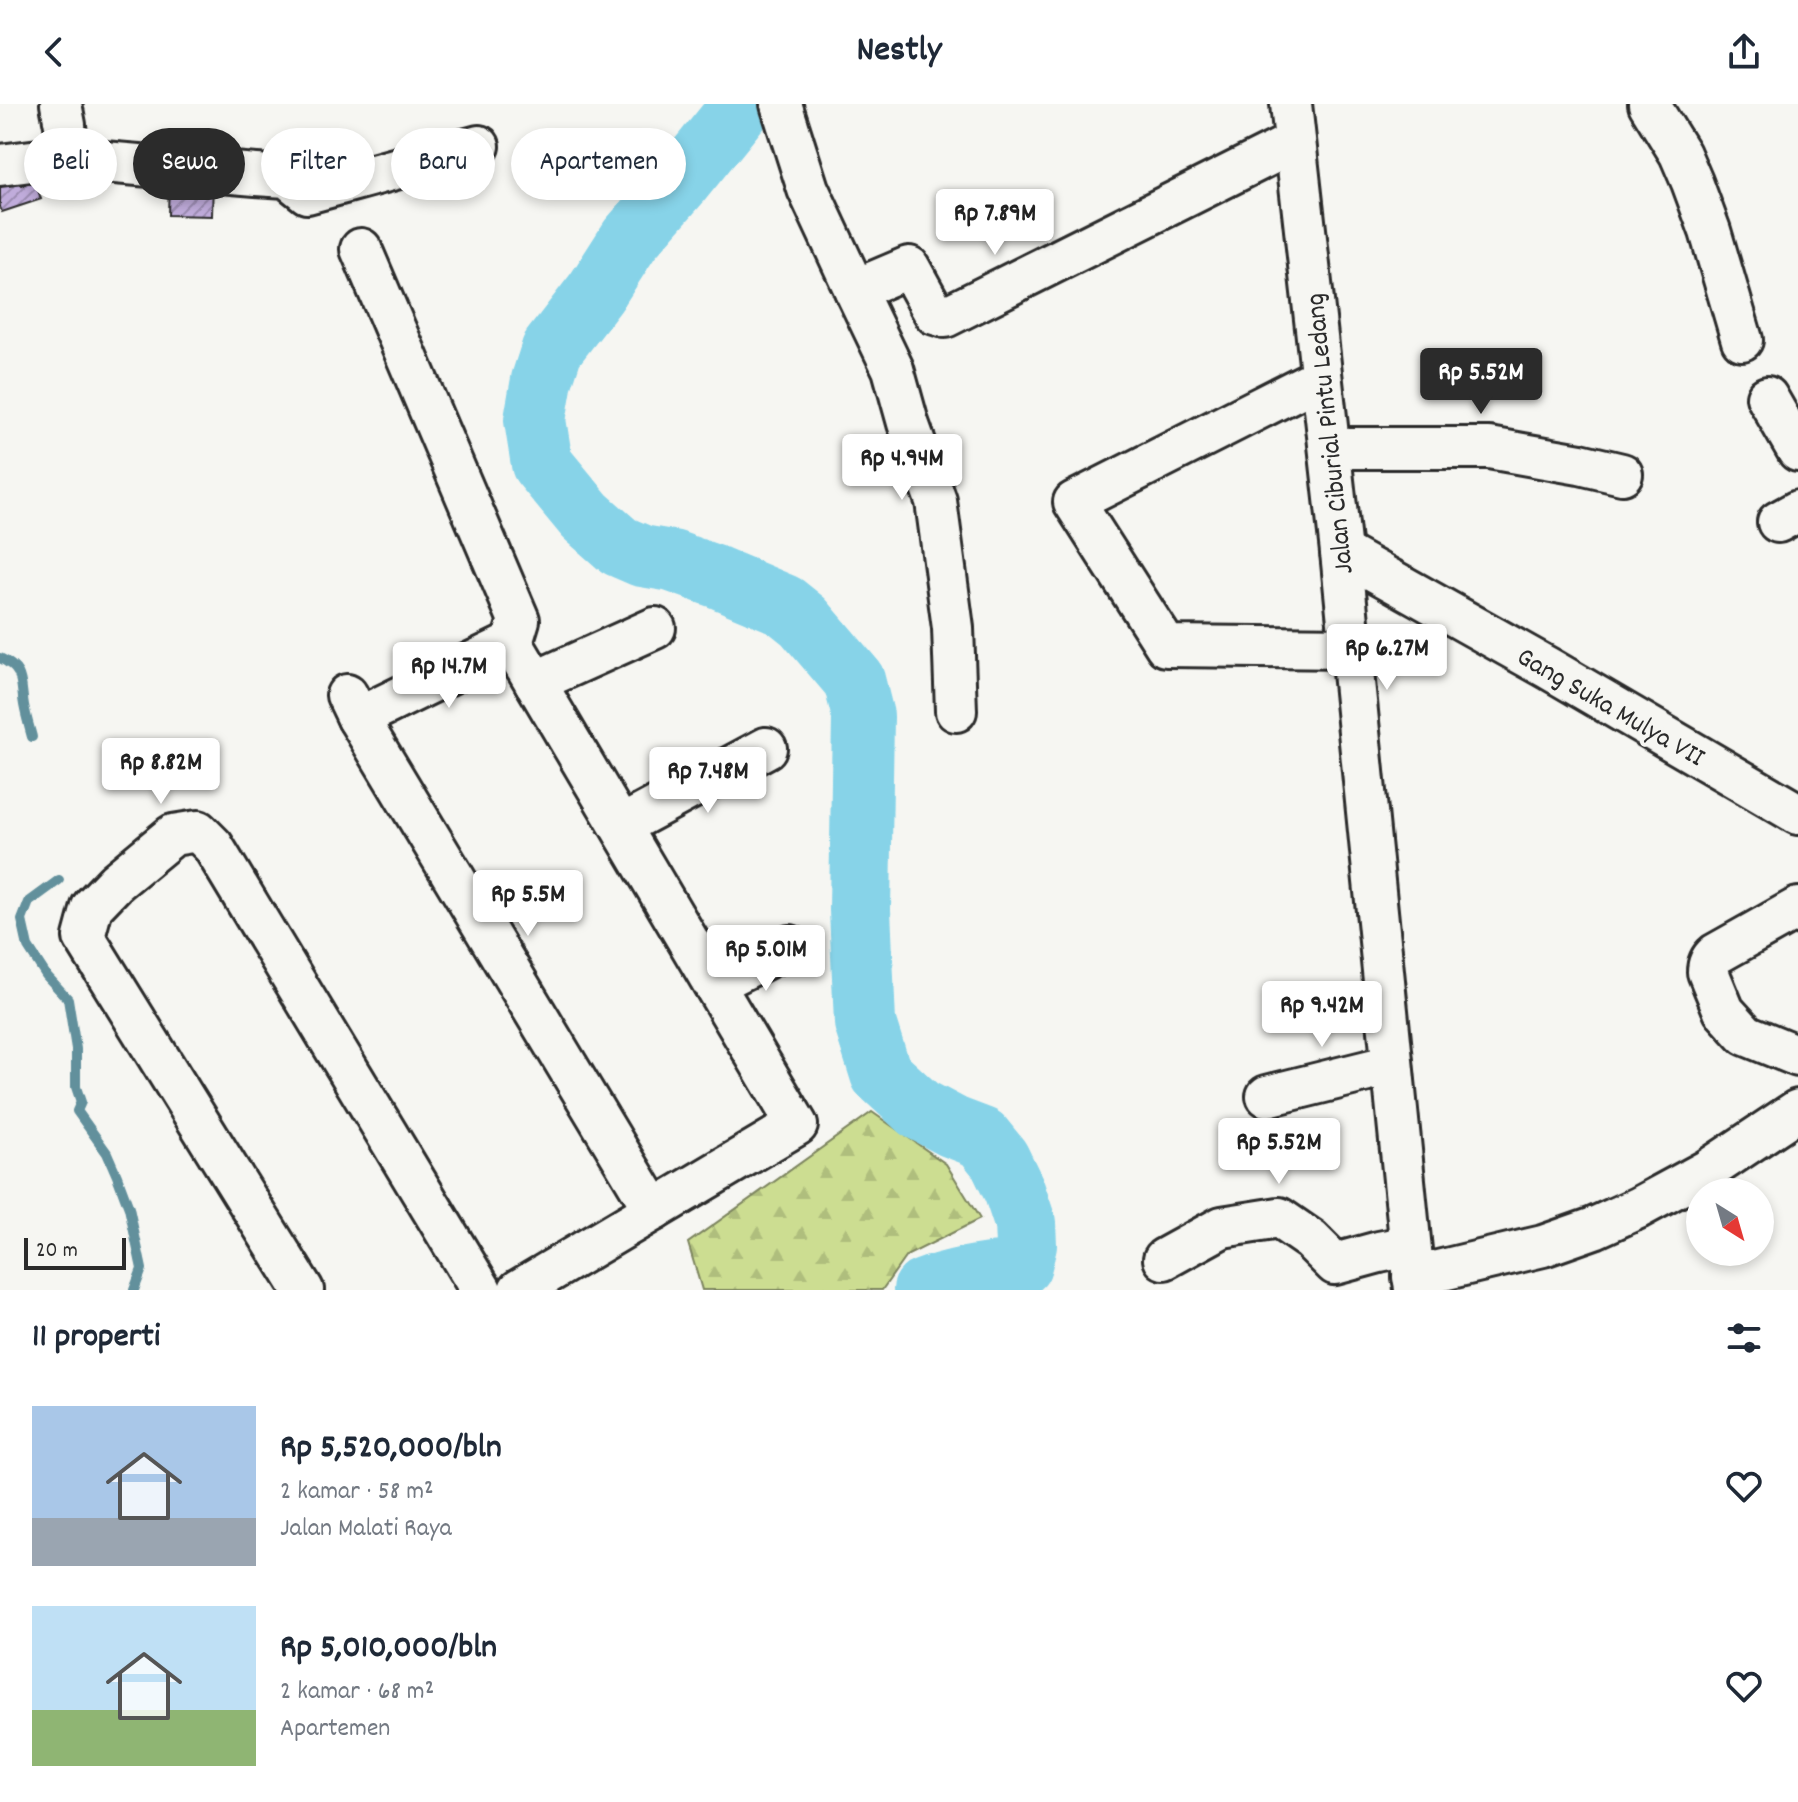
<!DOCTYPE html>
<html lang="id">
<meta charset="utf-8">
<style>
body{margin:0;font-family:Dekko,sans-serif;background:#f2f2f3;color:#1f2937;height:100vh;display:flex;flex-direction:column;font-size:30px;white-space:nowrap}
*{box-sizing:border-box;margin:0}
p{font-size:26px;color:#747a83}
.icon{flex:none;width:44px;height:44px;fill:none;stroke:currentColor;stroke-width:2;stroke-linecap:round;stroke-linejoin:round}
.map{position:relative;height:1186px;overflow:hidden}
.panel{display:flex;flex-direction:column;background:#fff;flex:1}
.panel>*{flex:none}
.top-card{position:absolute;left:24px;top:24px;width:800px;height:72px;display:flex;gap:16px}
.needle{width:52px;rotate:143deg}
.fabs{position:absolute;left:1686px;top:1074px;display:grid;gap:16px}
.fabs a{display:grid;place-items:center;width:88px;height:88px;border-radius:50%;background:#fff;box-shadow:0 4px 12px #0003;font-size:40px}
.scale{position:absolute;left:24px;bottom:20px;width:102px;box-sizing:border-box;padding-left:8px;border:4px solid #2b2b2b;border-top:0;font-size:22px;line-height:28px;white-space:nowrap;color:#2b2b2b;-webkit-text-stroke:6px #f6f6f2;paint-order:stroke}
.price{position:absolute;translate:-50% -68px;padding:0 18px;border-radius:8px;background:#fff;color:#222;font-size:26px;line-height:52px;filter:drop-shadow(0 2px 4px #0008)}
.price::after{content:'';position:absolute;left:50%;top:48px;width:24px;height:18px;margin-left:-12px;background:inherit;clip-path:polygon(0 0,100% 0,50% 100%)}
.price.on{background:#2b2b2b;color:#fff}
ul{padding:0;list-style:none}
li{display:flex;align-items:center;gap:24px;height:200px;padding:0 32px}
li span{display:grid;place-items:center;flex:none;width:224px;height:160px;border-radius:0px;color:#555}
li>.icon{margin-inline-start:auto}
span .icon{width:96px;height:96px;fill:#fffc;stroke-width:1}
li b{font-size:34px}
h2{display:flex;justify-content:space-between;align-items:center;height:96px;padding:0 32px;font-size:34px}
.tag{padding:0 28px;border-radius:36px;background:#fff;box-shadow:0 4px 12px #0003;font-size:28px;line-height:72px}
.tag.on{background:#2b2b2b;color:#fff}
header{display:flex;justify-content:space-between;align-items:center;height:104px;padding:0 32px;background:#fff;font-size:36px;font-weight:700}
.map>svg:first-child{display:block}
.forest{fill:url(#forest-firs);stroke:#7c845e;stroke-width:2}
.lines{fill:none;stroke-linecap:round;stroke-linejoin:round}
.stream{stroke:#62909c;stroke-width:10}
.river{stroke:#87d3e8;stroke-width:62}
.building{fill:url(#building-hatch);stroke:#2b2b2b;stroke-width:2}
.street-casing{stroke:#2b2b2b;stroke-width:46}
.street{stroke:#f6f6f2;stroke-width:40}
.labels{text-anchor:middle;stroke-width:8;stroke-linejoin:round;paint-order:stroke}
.street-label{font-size:28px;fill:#2b2b2b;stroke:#f6f6f2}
</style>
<header><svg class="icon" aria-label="back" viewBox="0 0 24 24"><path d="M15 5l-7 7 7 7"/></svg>Nestly<svg class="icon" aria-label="share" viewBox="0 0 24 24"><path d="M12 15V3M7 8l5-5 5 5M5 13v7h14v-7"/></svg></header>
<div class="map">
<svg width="1798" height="1186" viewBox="0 0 1798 1186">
<defs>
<pattern id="forest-firs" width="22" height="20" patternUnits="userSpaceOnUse" patternTransform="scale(2)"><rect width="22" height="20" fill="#ccdd91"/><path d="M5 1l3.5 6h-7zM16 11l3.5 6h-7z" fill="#afbe7d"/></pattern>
<pattern id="building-hatch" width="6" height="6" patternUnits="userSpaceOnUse" patternTransform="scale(2)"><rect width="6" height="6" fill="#c0acdb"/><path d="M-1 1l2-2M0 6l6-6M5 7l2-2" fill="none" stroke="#9c8cb2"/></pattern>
</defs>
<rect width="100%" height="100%" fill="#f6f6f2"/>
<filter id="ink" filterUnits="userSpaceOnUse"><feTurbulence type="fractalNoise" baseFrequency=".0125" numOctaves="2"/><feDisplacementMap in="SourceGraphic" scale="16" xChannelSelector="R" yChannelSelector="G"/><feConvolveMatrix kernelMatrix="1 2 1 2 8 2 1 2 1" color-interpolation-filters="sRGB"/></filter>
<g filter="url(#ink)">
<path class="forest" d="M872 1008 946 1060 980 1115 906 1152 882 1186H702L688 1139Z"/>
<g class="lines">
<g class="stream">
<path d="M0 554C25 566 20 578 24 601 26 612 29 622 32 633"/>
<path d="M59 776 29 798 22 816 28 843 46 871 68 895 76 945V983L81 998 77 1007 107 1049 117 1072 129 1104 142 1165 134 1186"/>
</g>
<path class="river" d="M743 0 680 78 630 135 596 188 552 245 542 276 535 316 542 360 585 412 619 442 642 452 672 457 717 473 784 501 804 517 854 576 863 612 860 806 865 919 881 970 919 1005 953 1023 982 1034 999 1055 1014 1086 1025 1119 1026 1141 1021 1161 1013 1168C982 1170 953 1175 924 1186"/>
</g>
<g class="building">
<path d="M19 74 22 82 35 77 41 95 2 108 0 103V81Z"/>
<path d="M169 76H213L212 112 168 111Z"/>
</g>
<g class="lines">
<g class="street-casing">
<g id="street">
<path d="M781 0 808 85 855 186 909 163 935 210 945 213 1295 38"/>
<path d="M1291 0 1341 448 1415 1186"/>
<path d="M1649 0 1680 50 1692 78 1710 127 1742 236"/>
<path d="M68 55 256 71 287 73 307 89 479 42"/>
<path d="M0 61 47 55H68L65 21 61 0"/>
<path d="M361 145 519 516 512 539 797 1021 519 1186"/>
<path d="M855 186 893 265 908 319 936 397 953 524 956 607"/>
<path d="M1321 273 1074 398 1166 542 1351 544"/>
<path d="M1767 293 1798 347"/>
<path d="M1330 344H1489L1580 360 1622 370"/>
<path d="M1778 418 1798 407"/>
<path d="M1341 448 1548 564 1798 710"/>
<path d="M535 578 655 524"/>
<path d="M347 591 358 614 654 1106"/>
<path d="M358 614 512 539"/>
<path d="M621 722 766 644"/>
<path d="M1798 804 1716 850C1710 855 1708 860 1708 868L1724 907 1746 931 1798 952"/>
<path d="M714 880 790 842"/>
<path d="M1267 992 1392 961"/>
<path d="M1164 1155 1222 1123 1279 1114 1311 1136 1335 1160 1379 1148 1410 1142"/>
<path d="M1413 1173 1543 1142 1594 1124 1638 1104 1708 1066 1798 1006"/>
<path d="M303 1186 84 833 92 803 116 778 173 731 198 727 213 742 481 1186"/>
</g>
</g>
<use href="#street" class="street"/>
</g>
</g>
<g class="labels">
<g class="street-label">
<text transform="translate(1327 330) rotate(-96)" y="10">Jalan Ciburial Pintu Ledang</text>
<text transform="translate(1612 601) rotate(30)" y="10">Gang Suka Mulya VII</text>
</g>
</g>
</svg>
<div class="fabs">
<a><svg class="needle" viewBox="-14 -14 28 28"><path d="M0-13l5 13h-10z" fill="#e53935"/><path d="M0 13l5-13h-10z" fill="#747a83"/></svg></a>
</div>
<div class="scale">20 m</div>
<b class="price" style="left:995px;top:153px">Rp 7.89M</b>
<b class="price on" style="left:1481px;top:312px">Rp 5.52M</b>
<b class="price" style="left:902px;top:398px">Rp 4.94M</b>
<b class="price" style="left:1387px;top:588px">Rp 6.27M</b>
<b class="price" style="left:449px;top:606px">Rp 14.7M</b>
<b class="price" style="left:161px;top:702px">Rp 8.82M</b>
<b class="price" style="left:708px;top:711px">Rp 7.48M</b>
<b class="price" style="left:528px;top:834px">Rp 5.5M</b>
<b class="price" style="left:766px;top:889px">Rp 5.01M</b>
<b class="price" style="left:1322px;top:945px">Rp 9.42M</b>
<b class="price" style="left:1279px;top:1082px">Rp 5.52M</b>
<div class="top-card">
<a class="tag">Beli</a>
<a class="tag on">Sewa</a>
<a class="tag">Filter</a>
<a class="tag">Baru</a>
<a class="tag">Apartemen</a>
</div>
</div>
<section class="panel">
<h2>11 properti<svg class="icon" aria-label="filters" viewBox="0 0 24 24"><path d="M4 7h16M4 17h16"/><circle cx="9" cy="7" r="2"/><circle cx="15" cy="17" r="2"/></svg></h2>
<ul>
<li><span style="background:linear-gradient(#a9c7e8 70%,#9aa5b1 0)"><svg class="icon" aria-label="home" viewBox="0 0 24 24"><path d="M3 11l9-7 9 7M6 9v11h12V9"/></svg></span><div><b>Rp 5,520,000/bln</b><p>2 kamar · 58 m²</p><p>Jalan Malati Raya</p></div><svg class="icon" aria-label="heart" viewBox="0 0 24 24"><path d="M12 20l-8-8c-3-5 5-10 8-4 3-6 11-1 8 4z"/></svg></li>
<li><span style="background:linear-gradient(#bfe0f5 65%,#8fb573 0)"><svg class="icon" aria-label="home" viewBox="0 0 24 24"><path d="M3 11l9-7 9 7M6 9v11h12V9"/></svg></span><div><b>Rp 5,010,000/bln</b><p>2 kamar · 68 m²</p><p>Apartemen</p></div><svg class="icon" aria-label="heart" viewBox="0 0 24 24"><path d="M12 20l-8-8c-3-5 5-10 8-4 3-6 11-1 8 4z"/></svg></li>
</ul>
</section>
